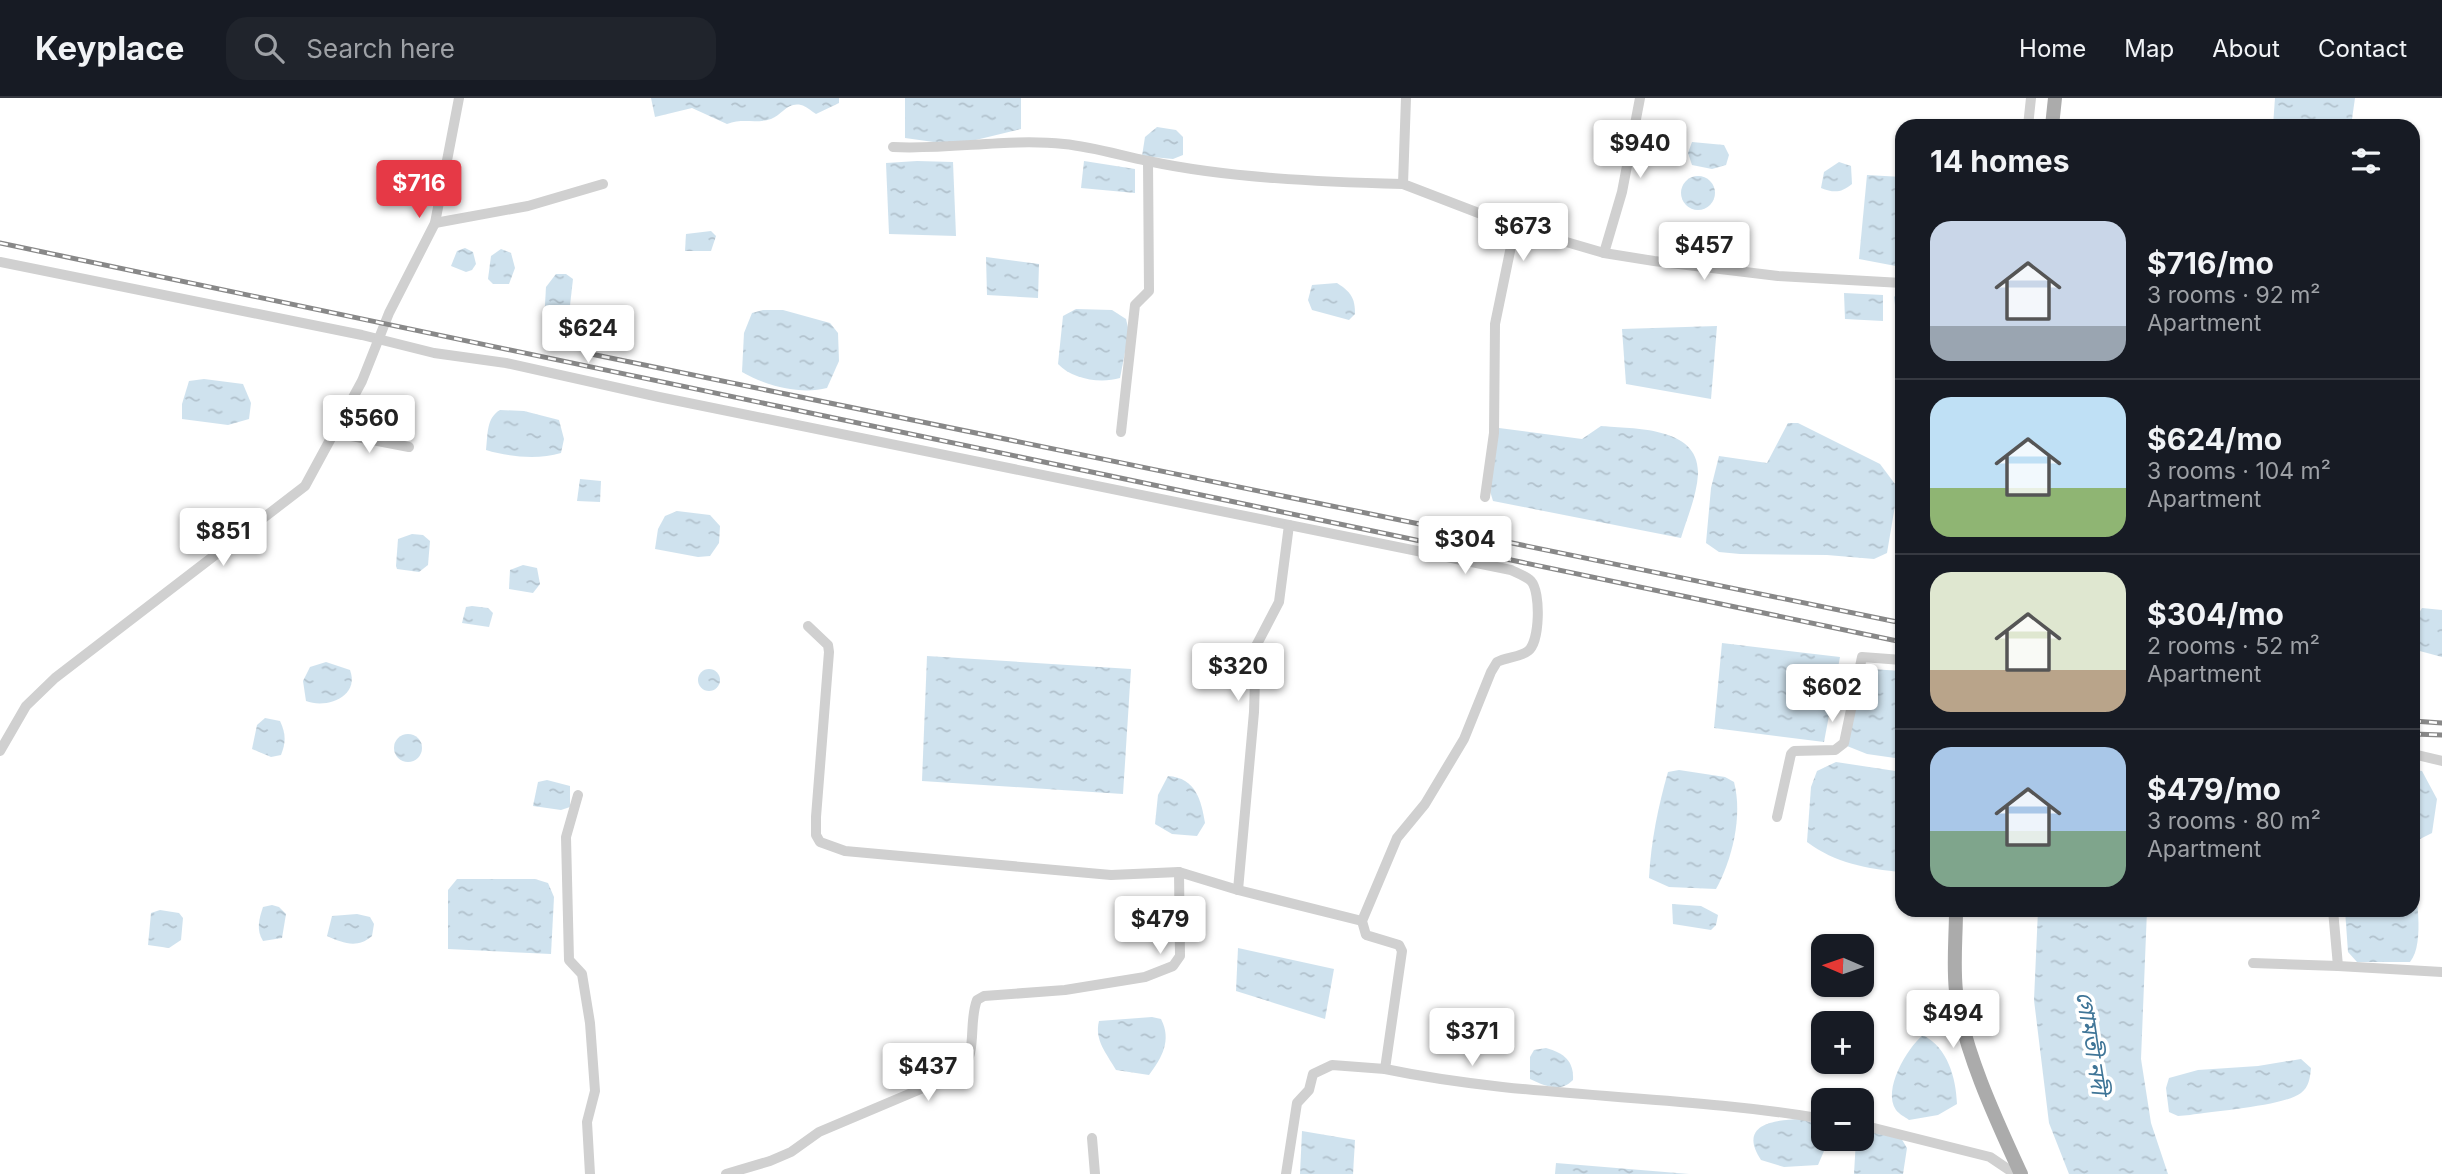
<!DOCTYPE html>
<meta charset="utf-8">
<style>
body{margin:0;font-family:Inter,"Noto Sans Bengali",sans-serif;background:#20242c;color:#f1f3f6;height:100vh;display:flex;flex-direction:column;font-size:26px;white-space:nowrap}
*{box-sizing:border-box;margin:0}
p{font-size:23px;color:#9ea1a6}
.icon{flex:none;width:38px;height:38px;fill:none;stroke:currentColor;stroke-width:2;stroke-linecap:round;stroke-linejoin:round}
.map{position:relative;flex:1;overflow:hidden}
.panel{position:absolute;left:1895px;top:21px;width:525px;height:798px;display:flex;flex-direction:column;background:#171b24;border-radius:21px;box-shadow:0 2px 5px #0004}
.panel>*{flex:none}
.needle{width:46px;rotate:272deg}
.controls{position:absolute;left:1811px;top:836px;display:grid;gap:14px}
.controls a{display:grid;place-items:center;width:63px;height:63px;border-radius:14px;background:#171b24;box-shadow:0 2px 5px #0004;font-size:35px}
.price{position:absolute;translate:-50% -60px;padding:0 16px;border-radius:7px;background:#fff;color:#222;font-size:23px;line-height:46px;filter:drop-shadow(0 2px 4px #0008)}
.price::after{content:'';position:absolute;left:50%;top:42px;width:21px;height:16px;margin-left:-10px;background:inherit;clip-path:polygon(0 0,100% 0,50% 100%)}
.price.selected{background:#e63946;color:#fff}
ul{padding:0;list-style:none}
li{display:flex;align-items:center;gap:21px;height:175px;padding:0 35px}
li+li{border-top:2px solid #363941}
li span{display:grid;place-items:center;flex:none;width:196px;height:140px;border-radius:21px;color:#555}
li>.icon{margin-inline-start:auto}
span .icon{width:84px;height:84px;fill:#fffc;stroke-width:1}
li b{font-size:30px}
h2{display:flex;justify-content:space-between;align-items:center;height:84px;padding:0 35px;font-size:30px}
header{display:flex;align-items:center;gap:42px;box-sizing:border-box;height:98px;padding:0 35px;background:#171b24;border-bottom:2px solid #363941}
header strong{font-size:33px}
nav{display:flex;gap:38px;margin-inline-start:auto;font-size:24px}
.search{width:490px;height:63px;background:#20242c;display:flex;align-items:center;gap:18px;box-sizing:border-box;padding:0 24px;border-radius:21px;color:#9ea1a6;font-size:26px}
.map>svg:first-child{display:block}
.water{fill:url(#water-ripples)}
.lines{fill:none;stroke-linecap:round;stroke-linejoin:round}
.minor{stroke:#d0d0d0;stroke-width:10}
.major{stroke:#ababab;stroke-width:14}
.rail-casing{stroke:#888;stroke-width:5}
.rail{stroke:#fff;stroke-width:2.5;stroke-dasharray:8;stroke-linecap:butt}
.labels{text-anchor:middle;stroke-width:7;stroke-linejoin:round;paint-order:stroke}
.water-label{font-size:23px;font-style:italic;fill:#3f7597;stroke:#fff}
</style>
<header>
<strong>Keyplace</strong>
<div class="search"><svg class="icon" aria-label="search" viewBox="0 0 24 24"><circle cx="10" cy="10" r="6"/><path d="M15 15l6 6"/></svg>Search here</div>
<nav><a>Home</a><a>Map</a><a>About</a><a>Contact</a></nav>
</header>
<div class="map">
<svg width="2442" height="1076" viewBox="0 0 2442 1076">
<defs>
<pattern id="water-ripples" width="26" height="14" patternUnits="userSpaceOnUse" patternTransform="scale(1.75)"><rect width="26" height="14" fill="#cfe2ee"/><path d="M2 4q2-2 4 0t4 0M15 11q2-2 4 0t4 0" fill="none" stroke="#b2c2cd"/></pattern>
</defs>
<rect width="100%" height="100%" fill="#fff"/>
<g class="water">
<path d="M651 0H839V5L816 16C811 13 806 8 801 7 787 4 782 17 771 21 756 26 742 20 727 26L692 10 655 19Z"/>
<path d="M905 0H1021V31L955 47 905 40Z"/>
<path d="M2275 0H2355L2351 28H2273Z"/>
<path d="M1157 29 1176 32 1183 39V57L1173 61 1142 58 1145 39Z"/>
<path d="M1692 44 1724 47 1729 57 1726 67 1712 71 1692 67 1688 55Z"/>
<path d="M917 63 953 64 956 138 889 136 886 65Z"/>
<path d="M1084 63 1135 71V95L1081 90Z"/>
<path d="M1839 64 1851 68 1852 86C1841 95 1834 95 1821 90L1824 74Z"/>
<path d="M1867 77 1902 79 1901 169 1859 161Z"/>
<circle cx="1698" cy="95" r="17"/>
<path d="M711 133 716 138 711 153H685L686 136Z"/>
<path d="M465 150 473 154 476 166 472 172 466 174 451 168 457 153Z"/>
<path d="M501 151 511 155 515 170 509 186H493L488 181 491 158Z"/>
<path d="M986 159 1039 166 1038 200 987 197Z"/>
<path d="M556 176H566L573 181 568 225 557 232 544 224 546 189Z"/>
<path d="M1337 185C1351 194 1355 200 1355 216L1349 222 1312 212 1308 202 1312 187Z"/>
<path d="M1844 195 1883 197V223L1845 221Z"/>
<path d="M1897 196H1902V224L1897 223 1894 199Z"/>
<path d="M1076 211 1112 212 1126 221 1129 234 1120 280C1100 286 1072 281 1058 266L1063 218Z"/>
<path d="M763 212H783L830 225 838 235 839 263 827 290C801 297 766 288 742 274L744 235 752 215Z"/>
<path d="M1717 228 1711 301 1626 286 1622 231Z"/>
<path d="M204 281 243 286 251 305 249 321 228 327 182 321V306L189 283Z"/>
<path d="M500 312 524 313 559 322 564 341 561 355C538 362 509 359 486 352 488 337 486 320 500 312Z"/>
<path d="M1788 325H1798L1880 366 1898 390 1887 455 1874 461 1827 457 1740 456 1719 454 1706 445 1711 390 1719 358 1767 365Z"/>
<path d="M1601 328C1633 331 1700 328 1698 376 1697 397 1687 420 1681 440L1493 403 1490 393 1499 330 1582 341Z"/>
<path d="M580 381 601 383 600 404 577 403Z"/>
<path d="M1902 411V462L1895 457V436Z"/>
<path d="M677 413 710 417 720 428 719 445 710 458 698 459 655 451 658 431 665 418Z"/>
<path d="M412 436 423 437 430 443 428 467 419 474 397 471 396 468 398 441Z"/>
<path d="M523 467 537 470 540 486 533 495 509 491 510 472Z"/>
<path d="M472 508 488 510 493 515 489 529 462 525 466 509Z"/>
<path d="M2422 510 2442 512V559L2416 552C2412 540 2414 521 2422 510Z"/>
<path d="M1722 545 1840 559 1824 644 1714 630Z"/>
<path d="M927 558 1131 571 1123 696 922 683Z"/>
<path d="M326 564 350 572C360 599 326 611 306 603L303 583 310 569Z"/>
<circle cx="709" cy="582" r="11"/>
<path d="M1871 571 1902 573V661L1867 656 1847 648 1860 578Z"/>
<path d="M265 620 280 623C286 636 286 644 281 657L271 659 252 651 257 627Z"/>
<circle cx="408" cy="650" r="14"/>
<path d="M1836 664 1902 674V774C1867 771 1835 765 1807 744L1811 689 1817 673Z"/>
<path d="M1679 672 1725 679 1734 684C1743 718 1732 762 1716 791L1669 789 1649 780C1651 743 1658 709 1668 674Z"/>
<path d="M2413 672 2422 673 2437 701 2432 735 2416 743 2413 758Z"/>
<path d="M1168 678C1196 680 1201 702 1205 725L1197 738 1172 736 1155 726 1158 697Z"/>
<path d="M547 682 570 688V709L561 712 533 708 538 684Z"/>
<path d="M2413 767C2415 792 2426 845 2410 864H2357L2348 854 2345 812H2413Z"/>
<path d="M457 781H535L548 785 554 799 551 856 448 851V792Z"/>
<path d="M1672 806 1701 808 1718 817 1716 827 1711 832 1673 826Z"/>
<path d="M272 807 279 809 286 816 282 840 263 843C256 832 259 821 263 809Z"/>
<path d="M160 812 179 815 183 820 181 842 169 850 148 847 151 815Z"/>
<path d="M2038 812H2147L2141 961 2151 1025 2168 1076H2069L2049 1025 2034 902Z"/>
<path d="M357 816 370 819 374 826 372 838C357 851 343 845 327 838L332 818Z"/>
<path d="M1238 850 1334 871 1325 921 1236 893Z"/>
<path d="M1152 919 1161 921C1172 942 1162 960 1149 977L1116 972C1107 956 1094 942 1099 923Z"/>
<path d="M1923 937C1948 950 1956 980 1957 1006L1938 1017 1909 1022C1905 1019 1899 1016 1896 1012 1882 992 1907 950 1923 937Z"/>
<path d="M1546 950C1564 955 1574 963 1573 982 1560 995 1545 988 1530 981V959L1534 952Z"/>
<path d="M2301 961 2311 970C2310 980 2309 989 2301 995 2284 1008 2214 1013 2190 1017L2178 1018 2169 1014 2166 990 2169 980 2198 972 2258 968Z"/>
<path d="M1800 1021 1817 1026 1823 1031 1824 1053 1818 1067 1784 1069 1761 1062C1738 1027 1772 1022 1800 1021Z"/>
<path d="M1862 1032 1901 1040 1907 1050 1903 1076H1854L1856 1041H1862Z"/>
<path d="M1302 1033 1355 1042 1353 1076H1300Z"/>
<path d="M1556 1065 1689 1076H1555Z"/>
</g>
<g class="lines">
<g class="minor">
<path d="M1406 0 1403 86 1515 129 1495 226 1494 335 1485 399"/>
<path d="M2028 28 2031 0"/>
<path d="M893 49C950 52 1008 40 1064 46 1093 49 1119 57 1148 63 1227 80 1322 84 1403 86"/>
<path d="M435 125 528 108 603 86"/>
<path d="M1515 129 1604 155 1654 163 1778 178 1902 185"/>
<path d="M1604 155 1622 94 1640 0"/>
<path d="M0 164 362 237 434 255 506 265 659 299 1511 472C1517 475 1526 478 1531 483 1541 494 1540 544 1528 553 1521 559 1506 559 1497 564L1491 574 1464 641 1425 706 1397 740 1362 823 1366 837 1399 847 1402 853 1385 971C1529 1001 1678 996 1824 1021"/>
<path d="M1121 334 1135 207 1149 193 1148 63"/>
<path d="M336 335 409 349"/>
<path d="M808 528 828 547 829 554 816 719V737L820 744 845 753 1111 777 1179 774 1238 792 1362 823"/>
<path d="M0 653 26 608 55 580 305 388 362 283 389 215 435 125 459 0"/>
<path d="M2413 656 2442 663"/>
<path d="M578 697 566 739 569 862 582 876 590 925 595 993 587 1024 590 1076"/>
<path d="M1777 719 1791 656 1794 653 1835 652 1844 645 1862 559 1902 562"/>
<path d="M1238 792 1254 614 1256 548 1279 504 1289 427"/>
<path d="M2333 812 2338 868 2442 874"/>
<path d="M2253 865 2338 868"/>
<path d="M1862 1027 1990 1059 2015 1076"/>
<path d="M1092 1040 1095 1076"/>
<path d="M726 1076 770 1063 791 1054 819 1034 961 974C978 954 968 925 977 902L984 898 1065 892 1145 879 1173 868 1180 858 1179 774"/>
<path d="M1286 1076 1297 1005 1309 992 1313 976 1332 967 1385 971"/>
</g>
<g class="major">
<path d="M2052 28 2055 0"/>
<path d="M1956 812C1956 839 1953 866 1956 893 1962 949 1997 1024 2021 1076"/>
</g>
<g class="rail-casing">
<g id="rail">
<path d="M0 145 1902 544"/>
<path d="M586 255 1902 525"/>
<path d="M2413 623 2442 625"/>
<path d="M2413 636 2442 637"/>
</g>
</g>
<use href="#rail" class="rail"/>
</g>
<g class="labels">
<g class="water-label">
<text transform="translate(2092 945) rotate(81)" y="8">গোমতী নদী</text>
</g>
</g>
</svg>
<div class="controls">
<a><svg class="needle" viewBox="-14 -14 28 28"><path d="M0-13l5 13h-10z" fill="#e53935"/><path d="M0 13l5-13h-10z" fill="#9ea1a6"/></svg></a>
<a>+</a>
<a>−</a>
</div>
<b class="price" style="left:1640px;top:82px">$940</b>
<b class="price selected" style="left:419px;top:122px">$716</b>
<b class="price" style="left:1523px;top:165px">$673</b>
<b class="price" style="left:1704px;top:184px">$457</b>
<b class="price" style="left:588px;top:267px">$624</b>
<b class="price" style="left:369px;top:357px">$560</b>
<b class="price" style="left:223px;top:470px">$851</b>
<b class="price" style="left:1465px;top:478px">$304</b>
<b class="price" style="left:1238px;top:605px">$320</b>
<b class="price" style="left:1832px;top:626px">$602</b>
<b class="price" style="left:1160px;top:858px">$479</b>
<b class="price" style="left:1953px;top:952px">$494</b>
<b class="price" style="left:1472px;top:970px">$371</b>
<b class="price" style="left:928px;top:1005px">$437</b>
<section class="panel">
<h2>14 homes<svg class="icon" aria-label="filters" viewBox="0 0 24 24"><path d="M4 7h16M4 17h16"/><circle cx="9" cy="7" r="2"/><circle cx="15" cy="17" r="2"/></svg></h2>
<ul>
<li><span style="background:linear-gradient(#c9d6e8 75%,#9aa5b1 0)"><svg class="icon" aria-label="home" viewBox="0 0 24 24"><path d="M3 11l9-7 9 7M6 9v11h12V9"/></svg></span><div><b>$716/mo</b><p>3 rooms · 92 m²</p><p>Apartment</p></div></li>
<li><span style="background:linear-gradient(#bfe0f5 65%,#8fb573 0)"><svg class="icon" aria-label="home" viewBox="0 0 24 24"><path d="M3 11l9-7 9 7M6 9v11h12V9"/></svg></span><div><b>$624/mo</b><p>3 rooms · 104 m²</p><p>Apartment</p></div></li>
<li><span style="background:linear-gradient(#dfe7d0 70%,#b9a48a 0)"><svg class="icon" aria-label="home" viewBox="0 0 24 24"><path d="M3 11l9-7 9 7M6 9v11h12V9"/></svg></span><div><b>$304/mo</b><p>2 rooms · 52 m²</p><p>Apartment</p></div></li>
<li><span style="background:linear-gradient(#a9c7e8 60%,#7fa58c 0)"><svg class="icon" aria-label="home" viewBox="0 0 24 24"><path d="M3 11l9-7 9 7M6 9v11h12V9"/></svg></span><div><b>$479/mo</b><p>3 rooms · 80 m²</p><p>Apartment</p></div></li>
</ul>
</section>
</div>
